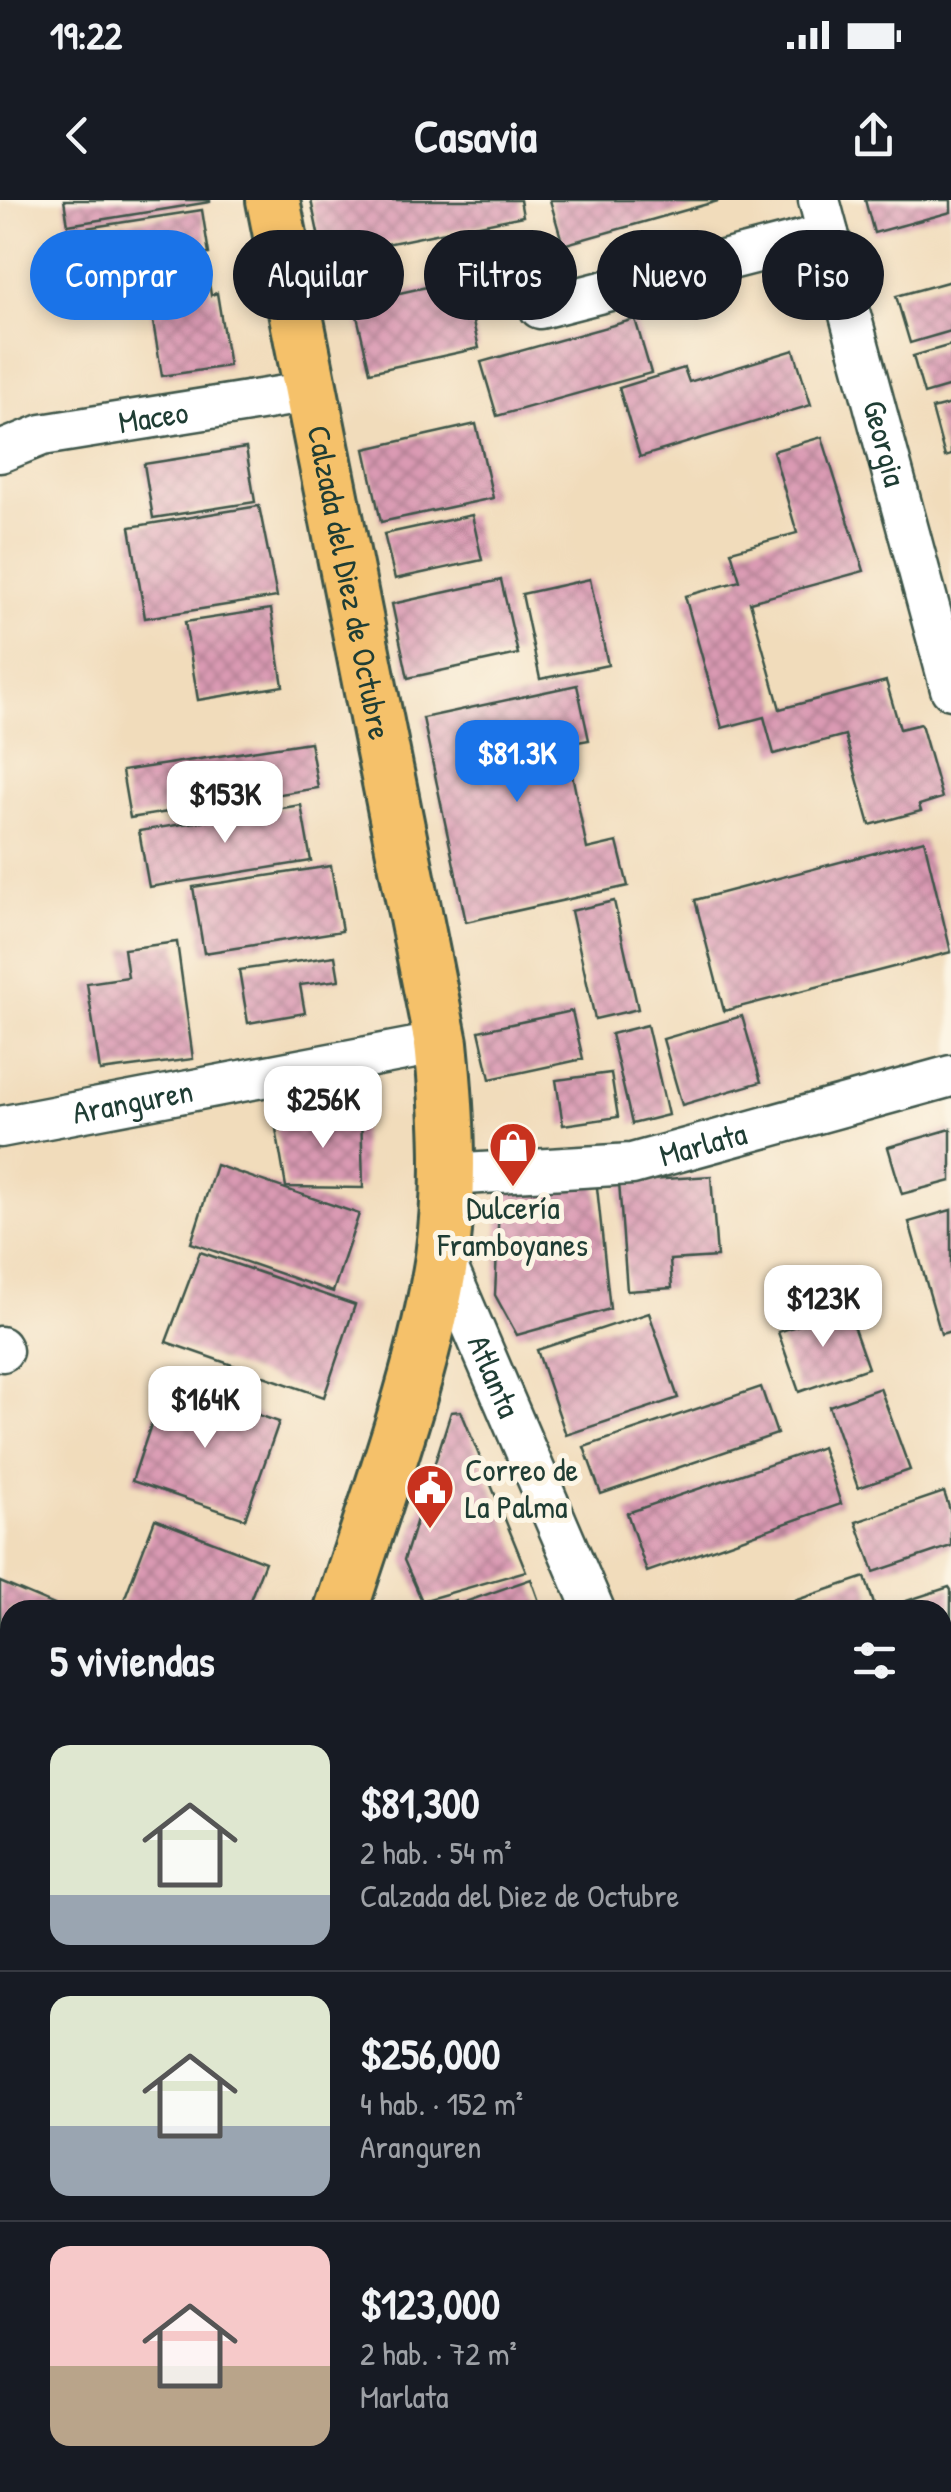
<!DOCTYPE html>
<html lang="es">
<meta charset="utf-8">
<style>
body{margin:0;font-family:"Patrick Hand",sans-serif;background:#242831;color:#f1f3f6;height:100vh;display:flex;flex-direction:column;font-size:38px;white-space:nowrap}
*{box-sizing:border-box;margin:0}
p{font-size:32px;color:#9ea1a6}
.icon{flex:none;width:55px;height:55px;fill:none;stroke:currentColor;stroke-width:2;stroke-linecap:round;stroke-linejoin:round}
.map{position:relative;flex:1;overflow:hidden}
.details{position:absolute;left:0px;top:1400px;width:952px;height:892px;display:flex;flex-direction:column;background:#171b24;border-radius:30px 30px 0 0;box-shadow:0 5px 15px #0003}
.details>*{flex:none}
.top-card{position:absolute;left:30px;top:30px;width:892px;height:90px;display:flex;gap:20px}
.price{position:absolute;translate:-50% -85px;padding:0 22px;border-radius:20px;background:#fff;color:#222;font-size:32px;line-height:65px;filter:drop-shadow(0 2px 5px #0008)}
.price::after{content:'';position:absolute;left:50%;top:60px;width:30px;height:22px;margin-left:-15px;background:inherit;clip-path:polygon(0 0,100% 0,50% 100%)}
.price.selected{background:#1a73e8;color:#fff}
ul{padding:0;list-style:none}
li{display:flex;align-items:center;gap:30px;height:250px;padding:0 50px}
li+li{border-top:2px solid #363941}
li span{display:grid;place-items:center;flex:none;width:280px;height:200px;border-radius:20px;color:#555}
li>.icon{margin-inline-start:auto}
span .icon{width:120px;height:120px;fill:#fffc;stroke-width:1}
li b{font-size:42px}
h2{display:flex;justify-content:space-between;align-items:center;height:120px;padding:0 50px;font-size:42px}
.chip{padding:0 35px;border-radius:45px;background:#171b24;box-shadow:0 5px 15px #0003;font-size:35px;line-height:90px}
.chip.selected{background:#1a73e8;color:#fff}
.status{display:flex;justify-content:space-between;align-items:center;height:70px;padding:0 50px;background:#171b24;direction:ltr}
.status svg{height:28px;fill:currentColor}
header{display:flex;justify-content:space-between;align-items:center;height:130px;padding:0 50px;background:#171b24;font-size:45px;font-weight:700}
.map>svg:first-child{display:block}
.park{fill:#b0c86d;stroke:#688250;stroke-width:2.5}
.building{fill:url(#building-cross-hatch)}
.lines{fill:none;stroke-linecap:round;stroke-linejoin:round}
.minor-casing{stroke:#3e5548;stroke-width:45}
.major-casing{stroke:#3e5548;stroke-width:58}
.minor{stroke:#fff;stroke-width:40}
.major{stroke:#f5c16b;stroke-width:52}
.labels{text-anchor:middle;stroke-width:10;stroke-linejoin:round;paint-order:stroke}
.street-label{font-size:32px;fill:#1f3d34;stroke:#fcf5e5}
.poi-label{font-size:32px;fill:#1f3d34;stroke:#fcf5e5}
</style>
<div class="status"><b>19:22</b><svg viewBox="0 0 49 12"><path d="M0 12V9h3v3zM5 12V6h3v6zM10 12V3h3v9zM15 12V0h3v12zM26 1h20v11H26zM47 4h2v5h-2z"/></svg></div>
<header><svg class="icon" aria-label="back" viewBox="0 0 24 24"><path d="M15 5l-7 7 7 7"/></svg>Casavia<svg class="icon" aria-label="share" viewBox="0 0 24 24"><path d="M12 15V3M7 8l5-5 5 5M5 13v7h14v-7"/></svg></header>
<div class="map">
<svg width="951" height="2292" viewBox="0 0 951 2292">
<defs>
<pattern id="building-cross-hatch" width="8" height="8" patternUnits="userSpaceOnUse" patternTransform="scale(2.5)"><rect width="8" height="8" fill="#da9ab3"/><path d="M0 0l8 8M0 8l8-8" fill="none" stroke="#b07f92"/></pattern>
</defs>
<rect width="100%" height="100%" fill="#fcf5e5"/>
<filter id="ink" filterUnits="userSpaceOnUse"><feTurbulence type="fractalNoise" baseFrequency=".01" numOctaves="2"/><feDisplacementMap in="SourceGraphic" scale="20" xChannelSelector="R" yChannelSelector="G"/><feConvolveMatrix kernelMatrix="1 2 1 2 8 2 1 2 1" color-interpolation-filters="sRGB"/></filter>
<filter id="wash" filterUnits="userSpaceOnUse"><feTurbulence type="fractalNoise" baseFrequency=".0048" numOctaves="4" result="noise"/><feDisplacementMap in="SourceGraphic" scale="40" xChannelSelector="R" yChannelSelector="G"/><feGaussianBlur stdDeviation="2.25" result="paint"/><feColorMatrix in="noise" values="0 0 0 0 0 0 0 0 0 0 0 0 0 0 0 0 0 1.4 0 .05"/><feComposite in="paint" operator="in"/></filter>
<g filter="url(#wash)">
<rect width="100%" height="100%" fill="#f1dcbb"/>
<path class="park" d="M0 1793 10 1798V1949L0 1962Z"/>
<g id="blocks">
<g class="building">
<path d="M64 0H210V2L68 25Z"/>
<path d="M311 0H520L523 16 323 57Z"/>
<path d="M550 0H718V1L563 45Z"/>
<path d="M865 0H951V12L874 33Z"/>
<path d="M202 10 209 54 63 81 54 33Z"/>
<path d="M205 59 211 95 217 93 229 166 162 176 144 68Z"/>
<path d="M463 79 479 148 370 172 354 103Z"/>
<path d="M951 81V131L910 143 896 96Z"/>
<path d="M635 119 651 173 497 216 481 162Z"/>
<path d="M951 145V186L924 194 913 156Z"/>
<path d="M794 150 811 205 640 257 619 188 684 168 689 182Z"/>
<path d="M951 204V255L945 257 932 209Z"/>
<path d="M476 224 493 298 381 322 365 249Z"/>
<path d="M822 237 864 371 750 402 780 509 886 481 900 529 921 524 942 598 919 605 921 611 870 625 845 535 774 554 764 517 722 528 685 396 740 381 731 351 797 333 773 251Z"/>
<path d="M246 248 255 302 153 318 144 264Z"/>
<path d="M259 306 277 397 145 418 130 327Z"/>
<path d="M472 315 482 360 395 379 384 334Z"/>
<path d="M590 379 608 465 540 479 522 394Z"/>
<path d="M501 380 518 454 408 478 392 404Z"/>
<path d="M271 409 283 486 198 500 185 422Z"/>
<path d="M577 485 589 540 566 544 587 649 617 642 628 686 466 722 423 518Z"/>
<path d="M310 542 318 588 130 618 122 571Z"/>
<path d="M301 605 311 661 149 687 139 631Z"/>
<path d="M924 640 951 752 724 811 695 700Z"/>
<path d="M331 666 342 731 204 753 193 687Z"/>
<path d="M614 701 638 809 595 819 571 711Z"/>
<path d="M177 742 193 859 100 871 87 783 128 777 124 749Z"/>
<path d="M335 756 339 780 300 785 305 813 248 823 239 770Z"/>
<path d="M572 811 583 859 490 879 479 831Z"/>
<path d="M742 816 761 882 682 905 663 839Z"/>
<path d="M647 825 668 915 632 924 611 834Z"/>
<path d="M611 873 618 917 563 925 556 880Z"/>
<path d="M361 909 363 988 286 987 275 923Z"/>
<path d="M951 929V981L902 994 888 947Z"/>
<path d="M216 965 359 1014 333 1092 191 1043Z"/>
<path d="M711 976 717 1057 670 1060 672 1088 627 1091 619 982Z"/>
<path d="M596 978 610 1109 517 1135 495 1095 500 982Z"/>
<path d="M951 1010V1131L941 1134 909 1022Z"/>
<path d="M200 1052 355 1105 324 1197 166 1142Z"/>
<path d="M847 1109 868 1168 799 1192 778 1132Z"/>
<path d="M649 1113 678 1198 566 1235 537 1150Z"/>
<path d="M165 1183 279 1222 245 1319 132 1281Z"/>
<path d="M761 1187 777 1234 601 1294 584 1247Z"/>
<path d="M880 1188 910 1270 858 1288 829 1206Z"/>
<path d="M461 1211 526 1371 422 1401 404 1360 451 1212Z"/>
<path d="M822 1247 841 1304 647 1372 627 1313Z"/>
<path d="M944 1292 951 1313V1346L874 1372 856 1322Z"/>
<path d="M155 1319 265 1362 246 1410H120Z"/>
<path d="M865 1377 876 1410H770V1409Z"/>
<path d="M531 1379 542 1410H468L465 1402Z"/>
<path d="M0 1382 66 1410H10V1448L0 1444Z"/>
<path d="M949 1387 951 1390 950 1557 942 1534V1410H899L897 1404Z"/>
<path d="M455 1400 458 1410H427V1409Z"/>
<path d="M943 1543 951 1574 942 1577V1544Z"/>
<path d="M0 1577 10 1582V1664L0 1683Z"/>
<path d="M951 1683V1723H950L942 1686Z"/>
<path d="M943 1714 951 1738V1777L942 1780Z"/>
<path d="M951 1974V2020L942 2023V1976Z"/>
<path d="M951 2035V2084L942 2086V2037Z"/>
<path d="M10 2104V2139L0 2117V2108Z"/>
<path d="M951 2104V2150L942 2153V2106Z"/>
<path d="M10 2178V2221H9L0 2182Z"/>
<path d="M951 2238V2282L926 2289 924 2282H942V2241Z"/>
<path d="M96 2282H130V2283L99 2292Z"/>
<path d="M178 2282H224L227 2292H151Z"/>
<path d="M368 2282H471V2283L445 2292H371Z"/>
<path d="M852 2282H860L863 2292H823Z"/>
</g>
</g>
</g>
<g filter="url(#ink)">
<use href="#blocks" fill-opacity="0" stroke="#3e5548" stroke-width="2.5"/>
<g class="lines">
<g class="minor-casing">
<g id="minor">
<path id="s1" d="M819 0 951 489"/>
<path d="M540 108 828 34"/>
<path id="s2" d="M0 252 42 235 310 192"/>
<path id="s3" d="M0 927 441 843"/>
<path id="s4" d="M448 975 632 964 951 876"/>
<path id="s5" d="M442 1055 594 1410"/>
<path d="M0 1147 2 1151"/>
<path d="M942 2216 951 2213"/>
<path d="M896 2282 899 2292"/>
<path d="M685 2292 716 2282"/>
</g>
</g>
<g class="major-casing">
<g id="major">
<path id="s6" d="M273 0 441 843C448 913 452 986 442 1057 423 1178 378 1294 341 1410"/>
<path d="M942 1636 951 1634"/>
<path d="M0 2050 10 2041"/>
<path d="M296 2282 298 2292"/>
</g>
</g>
<use href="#minor" class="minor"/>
<use href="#major" class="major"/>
</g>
</g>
<defs>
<g id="shop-pin" transform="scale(2.5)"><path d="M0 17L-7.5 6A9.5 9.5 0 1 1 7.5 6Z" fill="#c8321e" stroke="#fcf5e5"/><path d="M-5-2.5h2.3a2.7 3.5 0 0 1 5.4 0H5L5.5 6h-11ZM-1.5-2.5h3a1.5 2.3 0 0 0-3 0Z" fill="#fff"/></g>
<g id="civic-pin" transform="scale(2.5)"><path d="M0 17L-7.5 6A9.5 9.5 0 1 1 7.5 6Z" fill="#c8321e" stroke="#fcf5e5"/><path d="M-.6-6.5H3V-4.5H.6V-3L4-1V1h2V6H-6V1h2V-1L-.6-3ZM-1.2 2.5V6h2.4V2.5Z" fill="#fff"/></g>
</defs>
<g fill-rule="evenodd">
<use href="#shop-pin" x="513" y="946"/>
<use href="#civic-pin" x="430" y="1288"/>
</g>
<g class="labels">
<g class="street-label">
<text dy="11" stroke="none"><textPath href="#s2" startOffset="158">Maceo</textPath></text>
<text dy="11" stroke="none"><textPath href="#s1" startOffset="252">Georgia</textPath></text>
<text dy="11" stroke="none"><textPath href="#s6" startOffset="390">Calzada del Diez de Octubre</textPath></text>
<text dy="11" stroke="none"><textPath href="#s3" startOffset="135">Aranguren</textPath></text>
<text dy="11" stroke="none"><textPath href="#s4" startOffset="258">Marlata</textPath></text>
<text dy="11" stroke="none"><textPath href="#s5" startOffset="132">Atlanta</textPath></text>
</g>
<g class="poi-label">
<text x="513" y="1019">Dulcería<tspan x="513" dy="37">Framboyanes</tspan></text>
<text x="465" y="1281" text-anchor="start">Correo de<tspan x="465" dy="37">La Palma</tspan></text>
</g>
</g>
</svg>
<b class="price selected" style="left:517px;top:605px">$81.3K</b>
<b class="price" style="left:225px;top:646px">$153K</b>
<b class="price" style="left:323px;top:951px">$256K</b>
<b class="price" style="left:823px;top:1150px">$123K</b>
<b class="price" style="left:205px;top:1251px">$164K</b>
<div class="top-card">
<a class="chip selected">Comprar</a>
<a class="chip">Alquilar</a>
<a class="chip">Filtros</a>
<a class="chip">Nuevo</a>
<a class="chip">Piso</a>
</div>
<section class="details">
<h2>5 viviendas<svg class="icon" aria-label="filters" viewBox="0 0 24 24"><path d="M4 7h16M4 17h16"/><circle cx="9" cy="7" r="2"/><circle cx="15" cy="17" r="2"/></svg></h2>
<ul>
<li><span style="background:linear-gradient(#dfe7d0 75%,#9aa5b1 0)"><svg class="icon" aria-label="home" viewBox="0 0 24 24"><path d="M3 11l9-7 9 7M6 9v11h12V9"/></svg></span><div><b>$81,300</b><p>2 hab. · 54 m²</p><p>Calzada del Diez de Octubre</p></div></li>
<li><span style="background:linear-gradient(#dfe7d0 65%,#9aa5b1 0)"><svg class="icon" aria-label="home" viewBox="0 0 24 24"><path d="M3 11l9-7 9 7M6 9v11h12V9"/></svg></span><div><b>$256,000</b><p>4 hab. · 152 m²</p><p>Aranguren</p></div></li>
<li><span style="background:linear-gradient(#f6c9c9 60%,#b9a48a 0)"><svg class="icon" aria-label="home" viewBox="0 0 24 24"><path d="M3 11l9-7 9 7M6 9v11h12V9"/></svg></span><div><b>$123,000</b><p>2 hab. · 72 m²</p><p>Marlata</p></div></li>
</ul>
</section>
</div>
